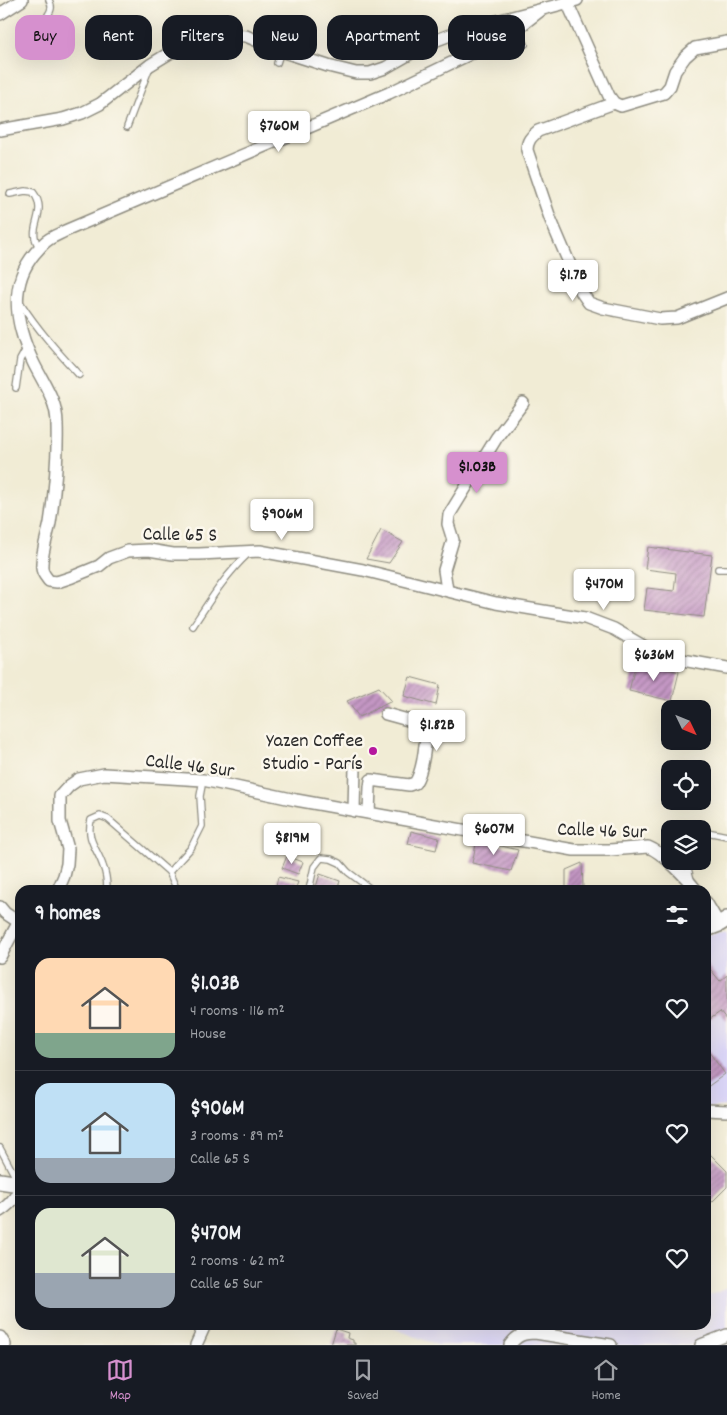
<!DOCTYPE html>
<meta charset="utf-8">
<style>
body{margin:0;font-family:Dekko,sans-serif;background:#242831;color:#f1f3f6;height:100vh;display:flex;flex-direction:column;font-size:19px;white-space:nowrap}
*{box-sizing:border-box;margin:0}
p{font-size:16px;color:#9ea1a6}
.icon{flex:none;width:28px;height:28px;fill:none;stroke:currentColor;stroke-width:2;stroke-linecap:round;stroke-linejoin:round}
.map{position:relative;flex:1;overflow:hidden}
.panel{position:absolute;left:15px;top:885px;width:696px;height:445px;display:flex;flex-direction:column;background:#171b24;border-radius:15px;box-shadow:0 5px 20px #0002}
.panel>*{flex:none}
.banner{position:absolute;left:15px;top:15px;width:698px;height:45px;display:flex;gap:10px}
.needle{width:32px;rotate:133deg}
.controls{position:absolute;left:661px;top:700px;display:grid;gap:10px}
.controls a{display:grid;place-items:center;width:50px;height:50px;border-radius:10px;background:#171b24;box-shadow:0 5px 20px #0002;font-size:25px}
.price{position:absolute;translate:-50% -42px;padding:0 11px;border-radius:5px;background:#fff;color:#222;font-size:16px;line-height:32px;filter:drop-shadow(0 1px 2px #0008)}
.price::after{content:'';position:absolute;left:50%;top:30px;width:15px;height:11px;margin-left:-8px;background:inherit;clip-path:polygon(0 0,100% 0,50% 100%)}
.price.selected{background:#d690ce;color:#111}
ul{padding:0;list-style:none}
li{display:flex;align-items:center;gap:15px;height:125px;padding:0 20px}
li+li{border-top:1px solid #363941}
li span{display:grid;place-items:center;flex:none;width:140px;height:100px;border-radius:15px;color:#555}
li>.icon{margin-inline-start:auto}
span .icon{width:60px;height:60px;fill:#fffc;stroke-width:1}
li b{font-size:21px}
h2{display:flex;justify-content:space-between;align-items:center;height:60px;padding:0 20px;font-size:21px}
.chip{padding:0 18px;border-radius:15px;background:#171b24;box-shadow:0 5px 20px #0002;font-size:18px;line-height:45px}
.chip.selected{background:#d690ce;color:#111}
.tab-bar{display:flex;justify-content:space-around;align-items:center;height:70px;border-top:1px solid #363941;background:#171b24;font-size:14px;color:#9ea1a6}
.tab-bar a{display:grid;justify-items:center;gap:2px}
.tab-bar .selected{color:#d690ce}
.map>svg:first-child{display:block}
.built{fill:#dbd6f7}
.building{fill:url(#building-hatch)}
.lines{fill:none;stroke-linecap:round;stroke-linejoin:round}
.lane-casing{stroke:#8e8c80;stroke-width:8}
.street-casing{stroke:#8e8c80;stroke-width:14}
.secondary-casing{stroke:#8e8c80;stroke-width:18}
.lane{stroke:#fff;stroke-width:5.5}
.street{stroke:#fff;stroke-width:11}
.secondary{stroke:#fff;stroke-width:15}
.poi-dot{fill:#b5179e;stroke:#fbf7ec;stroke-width:2}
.labels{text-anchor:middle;stroke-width:5;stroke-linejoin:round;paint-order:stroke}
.street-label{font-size:20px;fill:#2b2b2b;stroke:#fbf7ec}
.poi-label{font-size:20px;fill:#2b2b2b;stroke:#fbf7ec;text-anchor:end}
</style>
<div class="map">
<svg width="727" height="1345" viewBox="0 0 727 1345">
<defs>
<pattern id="building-hatch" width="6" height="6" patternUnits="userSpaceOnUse" patternTransform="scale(1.25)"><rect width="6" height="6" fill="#c497c4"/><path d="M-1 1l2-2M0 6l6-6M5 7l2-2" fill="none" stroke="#9f7b9f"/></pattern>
</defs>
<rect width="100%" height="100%" fill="#fbf7ec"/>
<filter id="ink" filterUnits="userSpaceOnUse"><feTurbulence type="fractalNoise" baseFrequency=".02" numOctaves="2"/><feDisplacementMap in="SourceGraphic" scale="10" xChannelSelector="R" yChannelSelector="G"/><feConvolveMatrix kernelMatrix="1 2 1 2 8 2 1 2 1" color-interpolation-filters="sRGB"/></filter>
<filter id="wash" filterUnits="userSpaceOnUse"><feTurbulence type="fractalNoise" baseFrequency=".0096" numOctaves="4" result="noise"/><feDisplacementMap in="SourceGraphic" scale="20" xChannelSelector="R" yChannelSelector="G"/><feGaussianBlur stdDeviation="1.12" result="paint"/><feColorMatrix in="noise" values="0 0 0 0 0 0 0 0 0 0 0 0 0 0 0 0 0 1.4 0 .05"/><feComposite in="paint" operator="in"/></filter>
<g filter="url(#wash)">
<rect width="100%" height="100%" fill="#f1ecd5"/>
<g class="built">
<path d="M727 930V1106L706 1108V935Z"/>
<path d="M727 1288V1345H437L385 1325H706V1297Z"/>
</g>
<g id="blocks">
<g class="building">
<path d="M381 530 403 542 389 563 366 559Z"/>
<path d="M648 547 712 555 704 617 644 610 647 588 674 591 676 573 645 569Z"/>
<path d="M636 662 679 672 672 701 629 691Z"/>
<path d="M410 677 440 685 436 705 404 696Z"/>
<path d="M379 687 392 701 359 717 347 701Z"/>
<path d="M411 831 439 838 436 850 408 844Z"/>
<path d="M477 840 518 850 511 871 472 863Z"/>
<path d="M287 856 303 862 298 874 282 868Z"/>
<path d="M582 863 583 887 566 889V870Z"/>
<path d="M320 874 340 881 337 890H315Z"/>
<path d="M278 877 298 882 295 890H275Z"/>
<path d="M706 964 720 981 727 975V1021L720 1012 706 1022Z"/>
<path d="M706 1048 725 1074 706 1088Z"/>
<path d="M710 1154 727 1171V1187L706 1208V1158Z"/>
<path d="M336 1329 348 1333 347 1338 353 1340V1343H355V1345H331Z"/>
</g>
</g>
</g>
<g filter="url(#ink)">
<use href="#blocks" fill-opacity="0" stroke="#8e8c80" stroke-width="1"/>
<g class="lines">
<g class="lane-casing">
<g id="lane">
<path d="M48 15C52 9 52 6 49 0"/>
<path d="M518 28 525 44"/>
<path d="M277 63 281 51"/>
<path d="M127 127 149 69"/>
<path d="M10 194 25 191 33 192C50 214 24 228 40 248"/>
<path d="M20 302C37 329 58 352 79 375"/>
<path d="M16 388 20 360 26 349"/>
<path d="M718 569H727"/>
<path d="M193 626C210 600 226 574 249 553"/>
<path d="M686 829H695"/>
<path d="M702 831 727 836"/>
<path d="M686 861 691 880"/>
<path d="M169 872 191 848 202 826 200 796 203 780"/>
<path d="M107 890C107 882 106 873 103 866 97 848 86 840 91 820L100 816 108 819 169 872 177 890"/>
<path d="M309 890 314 867 321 858 331 859 340 863 348 872 372 890"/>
<path d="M0 1148 18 1182"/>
</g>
</g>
<g class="street-casing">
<g id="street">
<path d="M567 2 609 96 614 103 621 106 664 93 670 86 675 71 685 57 695 48 727 42"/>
<path d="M540 11 518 28 499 40 389 93 65 231C60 234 53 236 48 240 43 243 39 249 35 253 7 286 17 329 34 364 44 384 57 401 57 424 58 457 55 490 50 523 47 538 41 553 42 568 42 573 46 577 49 581L57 582 72 577 99 566 109 558 128 551 149 550 173 554H199L260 551 363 570 496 603 585 618 614 629 645 647 666 657 727 668"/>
<path d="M0 14 22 0"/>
<path d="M463 30 473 53"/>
<path d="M614 103 538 131C531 137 527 141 527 150L550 218 582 293 589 303 603 308 660 319 677 318 727 298"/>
<path d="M0 130 63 119 82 113 100 104 150 65 186 43 216 34 246 36 281 51 328 66 356 73H370L385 68 429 43 463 30 577 0"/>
<path d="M447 590 444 570 453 540 448 524 449 515 497 437 523 403"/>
<path d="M354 811 355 767"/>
<path d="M369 813 370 787 371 780 409 785 415 783C424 769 425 743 427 727L426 725 386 714"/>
<path d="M58 890 64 876 67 864 68 849 60 821V796L69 786 79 779 104 774 203 780 296 800 574 850H610L648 847C662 852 687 878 696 890"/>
<path d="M706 902 719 924"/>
<path d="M0 907 5 913 20 923"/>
<path d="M0 957 18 923"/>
<path d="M706 1110 727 1111"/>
<path d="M0 1211C9 1205 19 1196 19 1184"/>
<path d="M0 1337 5 1345"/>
<path d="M196 1345 205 1325"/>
<path d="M510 1345C517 1335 524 1333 535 1333L611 1345"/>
<path d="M701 1345 727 1335"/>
</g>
</g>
<g class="secondary-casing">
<g id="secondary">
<path d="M706 929 719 924 727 919"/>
<path d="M0 1181 20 1184"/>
</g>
</g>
<use href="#lane" class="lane"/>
<use href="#street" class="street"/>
<use href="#secondary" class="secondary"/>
</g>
</g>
<circle class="poi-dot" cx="373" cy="751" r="5"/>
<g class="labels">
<g class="street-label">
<text transform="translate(180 533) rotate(1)" y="7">Calle 65 S</text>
<text transform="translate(190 764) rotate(7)" y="7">Calle 46 Sur</text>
<text transform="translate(602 829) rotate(2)" y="7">Calle 46 Sur</text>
</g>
<g class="poi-label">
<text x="363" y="746">Yazen Coffee<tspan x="363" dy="23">Studio - París</tspan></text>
</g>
</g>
</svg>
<div class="controls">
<a><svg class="needle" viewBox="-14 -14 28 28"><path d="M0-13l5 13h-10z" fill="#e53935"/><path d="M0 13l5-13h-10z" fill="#9ea1a6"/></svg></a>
<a><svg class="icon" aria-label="locate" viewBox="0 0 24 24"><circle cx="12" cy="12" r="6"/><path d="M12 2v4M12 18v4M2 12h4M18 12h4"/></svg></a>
<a><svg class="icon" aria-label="layers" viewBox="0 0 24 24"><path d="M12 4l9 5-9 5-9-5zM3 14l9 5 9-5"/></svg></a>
</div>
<b class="price" style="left:279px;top:153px">$760M</b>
<b class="price" style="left:573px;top:302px">$1.7B</b>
<b class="price selected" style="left:477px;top:494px">$1.03B</b>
<b class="price" style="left:282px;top:541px">$906M</b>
<b class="price" style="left:604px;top:611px">$470M</b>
<b class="price" style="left:654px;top:682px">$636M</b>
<b class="price" style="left:437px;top:752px">$1.82B</b>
<b class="price" style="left:494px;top:856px">$607M</b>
<b class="price" style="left:292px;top:865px">$819M</b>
<div class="banner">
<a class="chip selected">Buy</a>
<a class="chip">Rent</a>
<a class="chip">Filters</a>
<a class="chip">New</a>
<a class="chip">Apartment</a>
<a class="chip">House</a>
</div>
<section class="panel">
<h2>9 homes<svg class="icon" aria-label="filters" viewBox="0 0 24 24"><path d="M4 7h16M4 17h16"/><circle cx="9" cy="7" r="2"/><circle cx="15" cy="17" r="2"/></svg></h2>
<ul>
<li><span style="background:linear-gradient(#ffd9b3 75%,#7fa58c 0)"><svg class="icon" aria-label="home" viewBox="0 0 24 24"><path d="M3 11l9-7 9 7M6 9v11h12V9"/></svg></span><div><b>$1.03B</b><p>4 rooms · 116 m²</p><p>House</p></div><svg class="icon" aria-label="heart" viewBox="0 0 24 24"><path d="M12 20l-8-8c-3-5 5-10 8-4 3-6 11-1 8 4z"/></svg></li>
<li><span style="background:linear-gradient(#bfe0f5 75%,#9aa5b1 0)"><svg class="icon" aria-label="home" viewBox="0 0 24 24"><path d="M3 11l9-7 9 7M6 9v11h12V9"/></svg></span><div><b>$906M</b><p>3 rooms · 89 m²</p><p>Calle 65 S</p></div><svg class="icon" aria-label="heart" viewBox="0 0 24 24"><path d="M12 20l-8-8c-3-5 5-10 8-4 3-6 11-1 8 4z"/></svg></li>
<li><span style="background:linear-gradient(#dfe7d0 65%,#9aa5b1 0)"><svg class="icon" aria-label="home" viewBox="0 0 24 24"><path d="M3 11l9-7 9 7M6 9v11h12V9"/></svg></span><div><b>$470M</b><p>2 rooms · 62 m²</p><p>Calle 65 Sur</p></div><svg class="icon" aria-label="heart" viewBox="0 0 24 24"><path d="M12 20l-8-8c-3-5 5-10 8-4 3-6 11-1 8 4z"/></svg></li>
</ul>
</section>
</div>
<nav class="tab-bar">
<a class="selected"><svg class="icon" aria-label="map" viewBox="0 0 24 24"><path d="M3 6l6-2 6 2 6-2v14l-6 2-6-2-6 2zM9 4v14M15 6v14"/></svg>Map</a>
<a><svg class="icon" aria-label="saved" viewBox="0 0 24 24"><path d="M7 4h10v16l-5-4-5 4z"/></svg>Saved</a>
<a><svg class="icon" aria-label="home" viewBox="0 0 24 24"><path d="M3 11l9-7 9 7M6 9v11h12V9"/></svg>Home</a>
</nav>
